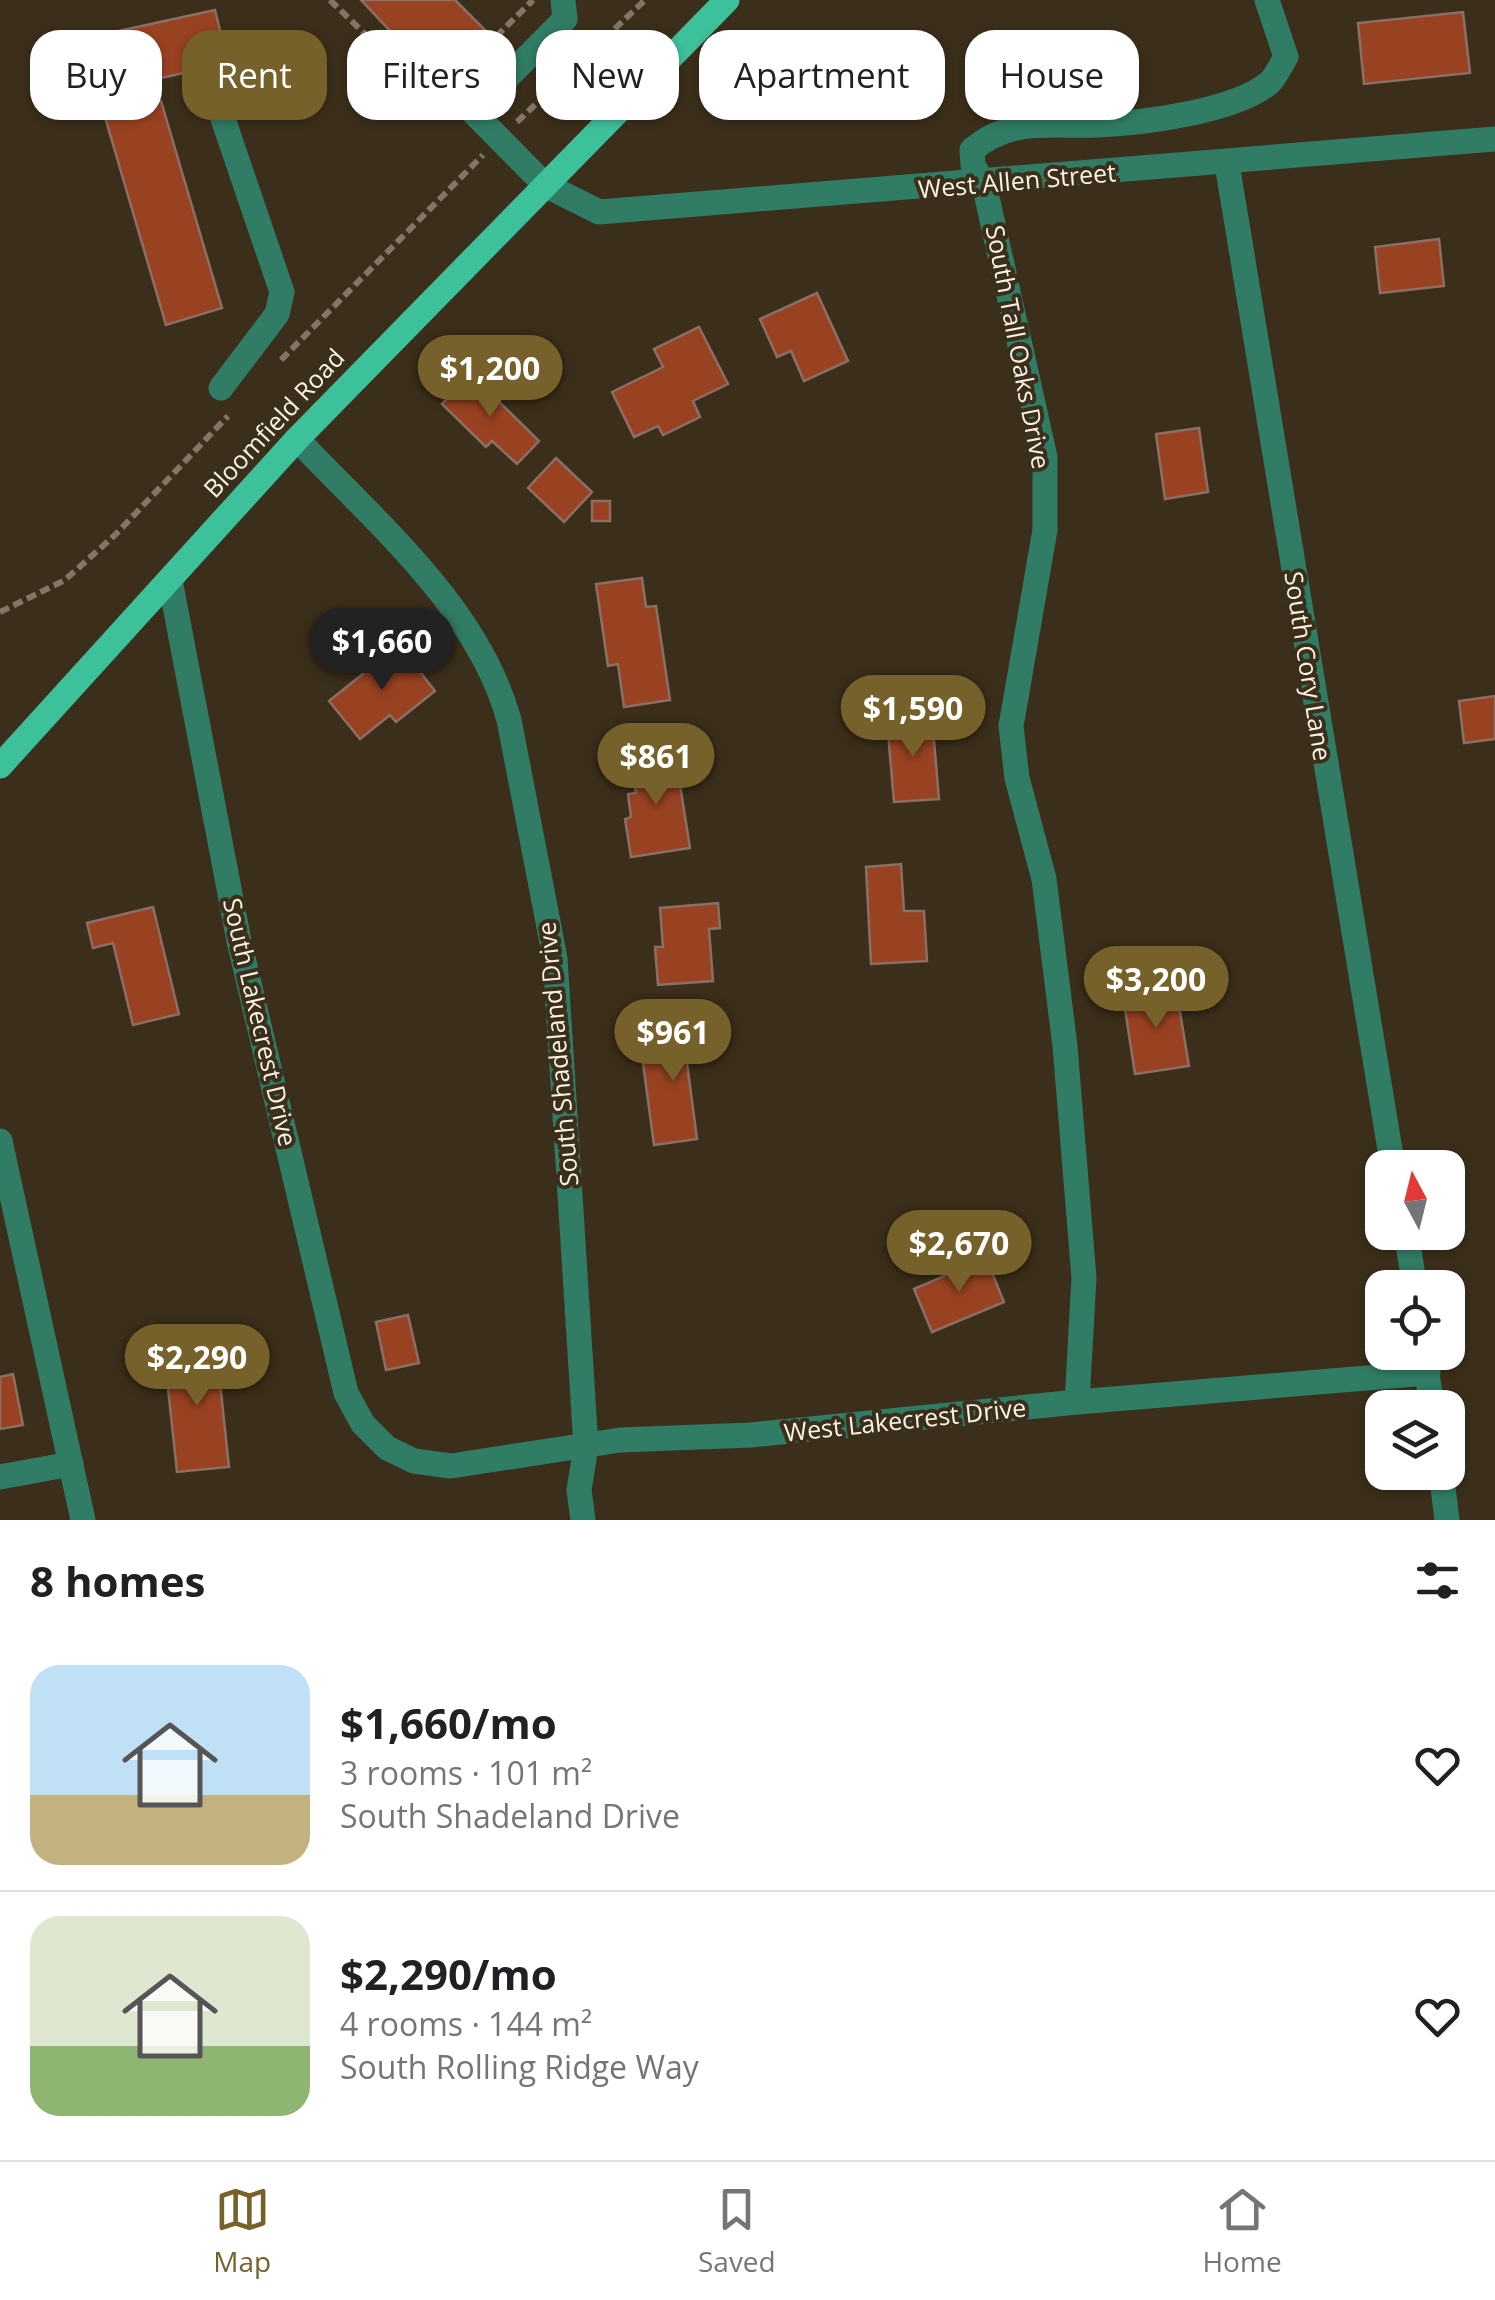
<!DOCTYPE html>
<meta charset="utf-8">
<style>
body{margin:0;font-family:"Open Sans",sans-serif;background:#f2f2f2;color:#202124;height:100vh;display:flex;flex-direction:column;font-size:38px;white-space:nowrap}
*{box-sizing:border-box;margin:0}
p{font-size:32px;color:#757577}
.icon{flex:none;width:55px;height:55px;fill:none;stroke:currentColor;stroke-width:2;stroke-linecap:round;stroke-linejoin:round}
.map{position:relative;height:1520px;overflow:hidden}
.details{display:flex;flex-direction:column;background:#fff;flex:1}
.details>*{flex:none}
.banner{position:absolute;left:30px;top:30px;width:1435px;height:90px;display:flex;gap:20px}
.needle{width:65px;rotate:353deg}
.buttons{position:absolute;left:1365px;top:1150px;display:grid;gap:20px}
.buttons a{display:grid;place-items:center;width:100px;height:100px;border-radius:20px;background:#fff;box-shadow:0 2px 8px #0004;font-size:50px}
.price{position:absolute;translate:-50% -85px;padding:0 22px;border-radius:35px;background:#77612b;color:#fff;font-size:32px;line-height:65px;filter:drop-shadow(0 2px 5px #0008)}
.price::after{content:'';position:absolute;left:50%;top:60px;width:30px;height:22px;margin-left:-15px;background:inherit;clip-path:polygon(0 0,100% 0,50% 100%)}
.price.selected{background:#222;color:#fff}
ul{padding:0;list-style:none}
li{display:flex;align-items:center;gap:30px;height:250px;padding:0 30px}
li+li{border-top:2px solid #e0e0e0}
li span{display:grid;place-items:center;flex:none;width:280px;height:200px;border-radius:30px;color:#555}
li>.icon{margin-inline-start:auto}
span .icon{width:120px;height:120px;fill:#fffc;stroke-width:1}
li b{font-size:42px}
h2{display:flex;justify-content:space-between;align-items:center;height:120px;padding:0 30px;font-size:42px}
.tag{padding:0 35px;border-radius:30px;background:#fff;box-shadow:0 2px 8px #0004;font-size:35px;line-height:90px}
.tag.selected{background:#77612b;color:#fff}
.menu{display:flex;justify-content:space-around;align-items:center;height:140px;border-top:2px solid #e0e0e0;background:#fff;font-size:28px;color:#757577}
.menu a{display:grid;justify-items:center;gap:5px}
.menu .selected{color:#77612b}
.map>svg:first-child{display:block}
.building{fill:#994221;stroke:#8b6f66;stroke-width:2.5}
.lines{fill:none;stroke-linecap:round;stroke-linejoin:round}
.path{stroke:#827766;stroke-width:6;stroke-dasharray:10 5;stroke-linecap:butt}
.minor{stroke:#307c65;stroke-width:25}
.major{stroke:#3dc19b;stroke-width:25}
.labels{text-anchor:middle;stroke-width:8;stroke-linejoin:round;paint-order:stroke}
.street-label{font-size:25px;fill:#fcf3e7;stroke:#3b2e1a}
</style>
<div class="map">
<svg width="1495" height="1520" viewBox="0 0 1495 1520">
<rect width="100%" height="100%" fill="#3b2e1a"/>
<g class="building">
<path d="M361 0H455L490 35 440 84Z"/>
<path d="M215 10 228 63 103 91 91 37Z"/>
<path d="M1463 12 1470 73 1364 84 1358 23Z"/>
<path d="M161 101 222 308 166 325 105 117Z"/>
<path d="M1439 239 1444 286 1380 293 1375 247Z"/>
<path d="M817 293 848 361 804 381 791 351 777 357 760 319Z"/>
<path d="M699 327 728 384 693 401 700 417 663 435 658 426 634 437 612 392 663 367 654 349Z"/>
<path d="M471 374 539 441 517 464 492 441 486 447 442 404Z"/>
<path d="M1199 428 1208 492 1165 499 1156 434Z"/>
<path d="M556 458 592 492 564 522 528 488Z"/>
<rect x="592" y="501" width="18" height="20"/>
<path d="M642 578 646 607 656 606 670 700 624 707 618 664 608 666 596 584Z"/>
<path d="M399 645 435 691 396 722 390 715 360 739 329 701Z"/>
<path d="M1495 696V739L1464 743 1459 701Z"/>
<path d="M932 717 939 799 894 802 887 721Z"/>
<path d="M675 753 690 848 631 857 625 819 631 817 628 794 636 793 630 760Z"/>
<path d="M901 864 904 911H924L927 961 871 964 866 867Z"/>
<path d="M718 903 720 928 709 929 713 981 658 985 655 947H663L660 908Z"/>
<path d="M153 907 179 1014 133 1025 113 943 93 948 87 923Z"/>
<path d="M1176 988 1189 1066 1135 1074 1123 996Z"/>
<path d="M702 1021 706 1053 686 1055 697 1139 654 1145 642 1056 667 1052 664 1026Z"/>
<path d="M986 1258 1004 1302 932 1332 914 1289Z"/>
<path d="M408 1315 419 1363 386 1370 376 1322Z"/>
<path d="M216 1345 229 1467 177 1472 164 1351Z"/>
<path d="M13 1374 23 1425 0 1429V1377Z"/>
</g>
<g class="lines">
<g class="path">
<path d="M330 0 446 113"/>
<path d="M432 100 533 0"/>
<path d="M517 122 645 0"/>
<path d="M281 360 483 155"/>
<path d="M0 612 65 580 116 534 228 416"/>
</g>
<g class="minor">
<path d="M563 0 565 19 473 112 545 185 599 212 1495 139"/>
<path d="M220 110 282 292 277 314 221 388"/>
<path d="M1227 164 1393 1168"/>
<path d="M297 439C375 522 478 607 509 720L555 958 586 1447 579 1490 583 1520"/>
<path d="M170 580 239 941 346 1393 363 1424 387 1448 414 1461 451 1466 620 1440 751 1435 1077 1402 1428 1373"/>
<path d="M0 1141 83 1520"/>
<path d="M1406 1232 1415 1288"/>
<path d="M1424 1352 1432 1408"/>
<path d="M1077 1402 1084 1278 1065 1046 1044 879 1017 778 1011 726 1045 530V457L984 184 973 165 972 150C1010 117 1050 127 1097 125 1141 123 1234 112 1269 83 1276 77 1281 64 1286 57L1267 0"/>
<path d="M1441 1472 1447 1520"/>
<path d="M0 1477 71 1464"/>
</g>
<path class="major" d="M0 766 297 439 727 0"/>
</g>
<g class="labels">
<g class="street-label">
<text transform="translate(1017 181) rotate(-5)" y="9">West Allen Street</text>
<text transform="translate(1018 347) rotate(79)" y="9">South Tall Oaks Drive</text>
<text transform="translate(274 423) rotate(-47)" y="9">Bloomfield Road</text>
<text transform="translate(1308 666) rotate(81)" y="9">South Cory Lane</text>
<text transform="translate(260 1022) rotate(77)" y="9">South Lakecrest Drive</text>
<text transform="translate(558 1054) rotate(-95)" y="9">South Shadeland Drive</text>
<text transform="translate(905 1420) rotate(-6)" y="9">West Lakecrest Drive</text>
</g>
</g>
</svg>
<div class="buttons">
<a><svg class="needle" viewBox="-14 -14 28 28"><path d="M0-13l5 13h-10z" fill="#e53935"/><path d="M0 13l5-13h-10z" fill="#757577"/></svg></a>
<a><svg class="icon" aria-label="locate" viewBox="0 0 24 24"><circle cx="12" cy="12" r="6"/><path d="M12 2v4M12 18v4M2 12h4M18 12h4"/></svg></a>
<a><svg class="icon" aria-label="layers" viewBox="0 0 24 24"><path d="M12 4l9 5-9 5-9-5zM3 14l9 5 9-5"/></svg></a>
</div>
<b class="price" style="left:490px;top:420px">$1,200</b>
<b class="price selected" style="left:382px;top:693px">$1,660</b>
<b class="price" style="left:913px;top:760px">$1,590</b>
<b class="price" style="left:656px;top:808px">$861</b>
<b class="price" style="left:1156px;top:1031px">$3,200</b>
<b class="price" style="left:673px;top:1084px">$961</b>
<b class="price" style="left:959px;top:1295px">$2,670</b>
<b class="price" style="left:197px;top:1409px">$2,290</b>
<div class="banner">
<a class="tag">Buy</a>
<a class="tag selected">Rent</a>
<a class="tag">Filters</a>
<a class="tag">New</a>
<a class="tag">Apartment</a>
<a class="tag">House</a>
</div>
</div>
<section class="details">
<h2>8 homes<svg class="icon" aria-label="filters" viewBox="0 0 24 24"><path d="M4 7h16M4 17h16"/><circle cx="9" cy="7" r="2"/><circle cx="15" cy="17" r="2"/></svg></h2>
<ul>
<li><span style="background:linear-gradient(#bfe0f5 65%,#c2b280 0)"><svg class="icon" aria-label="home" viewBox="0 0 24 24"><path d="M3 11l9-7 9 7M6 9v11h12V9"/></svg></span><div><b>$1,660/mo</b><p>3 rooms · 101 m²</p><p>South Shadeland Drive</p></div><svg class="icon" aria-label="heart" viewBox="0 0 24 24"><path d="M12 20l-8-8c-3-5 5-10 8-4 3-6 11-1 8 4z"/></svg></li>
<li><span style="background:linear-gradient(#dfe7d0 65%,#8fb573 0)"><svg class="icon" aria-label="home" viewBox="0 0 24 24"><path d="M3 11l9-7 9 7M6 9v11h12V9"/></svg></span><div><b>$2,290/mo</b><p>4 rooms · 144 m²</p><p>South Rolling Ridge Way</p></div><svg class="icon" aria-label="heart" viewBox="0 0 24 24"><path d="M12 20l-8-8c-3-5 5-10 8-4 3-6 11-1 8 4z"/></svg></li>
</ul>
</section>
<nav class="menu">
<a class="selected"><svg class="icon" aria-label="map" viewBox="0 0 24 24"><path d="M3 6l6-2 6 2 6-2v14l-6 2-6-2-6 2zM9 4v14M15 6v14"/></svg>Map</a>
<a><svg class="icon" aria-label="saved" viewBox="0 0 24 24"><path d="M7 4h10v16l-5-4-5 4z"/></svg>Saved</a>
<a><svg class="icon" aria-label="home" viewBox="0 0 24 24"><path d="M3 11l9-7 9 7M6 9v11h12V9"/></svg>Home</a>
</nav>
